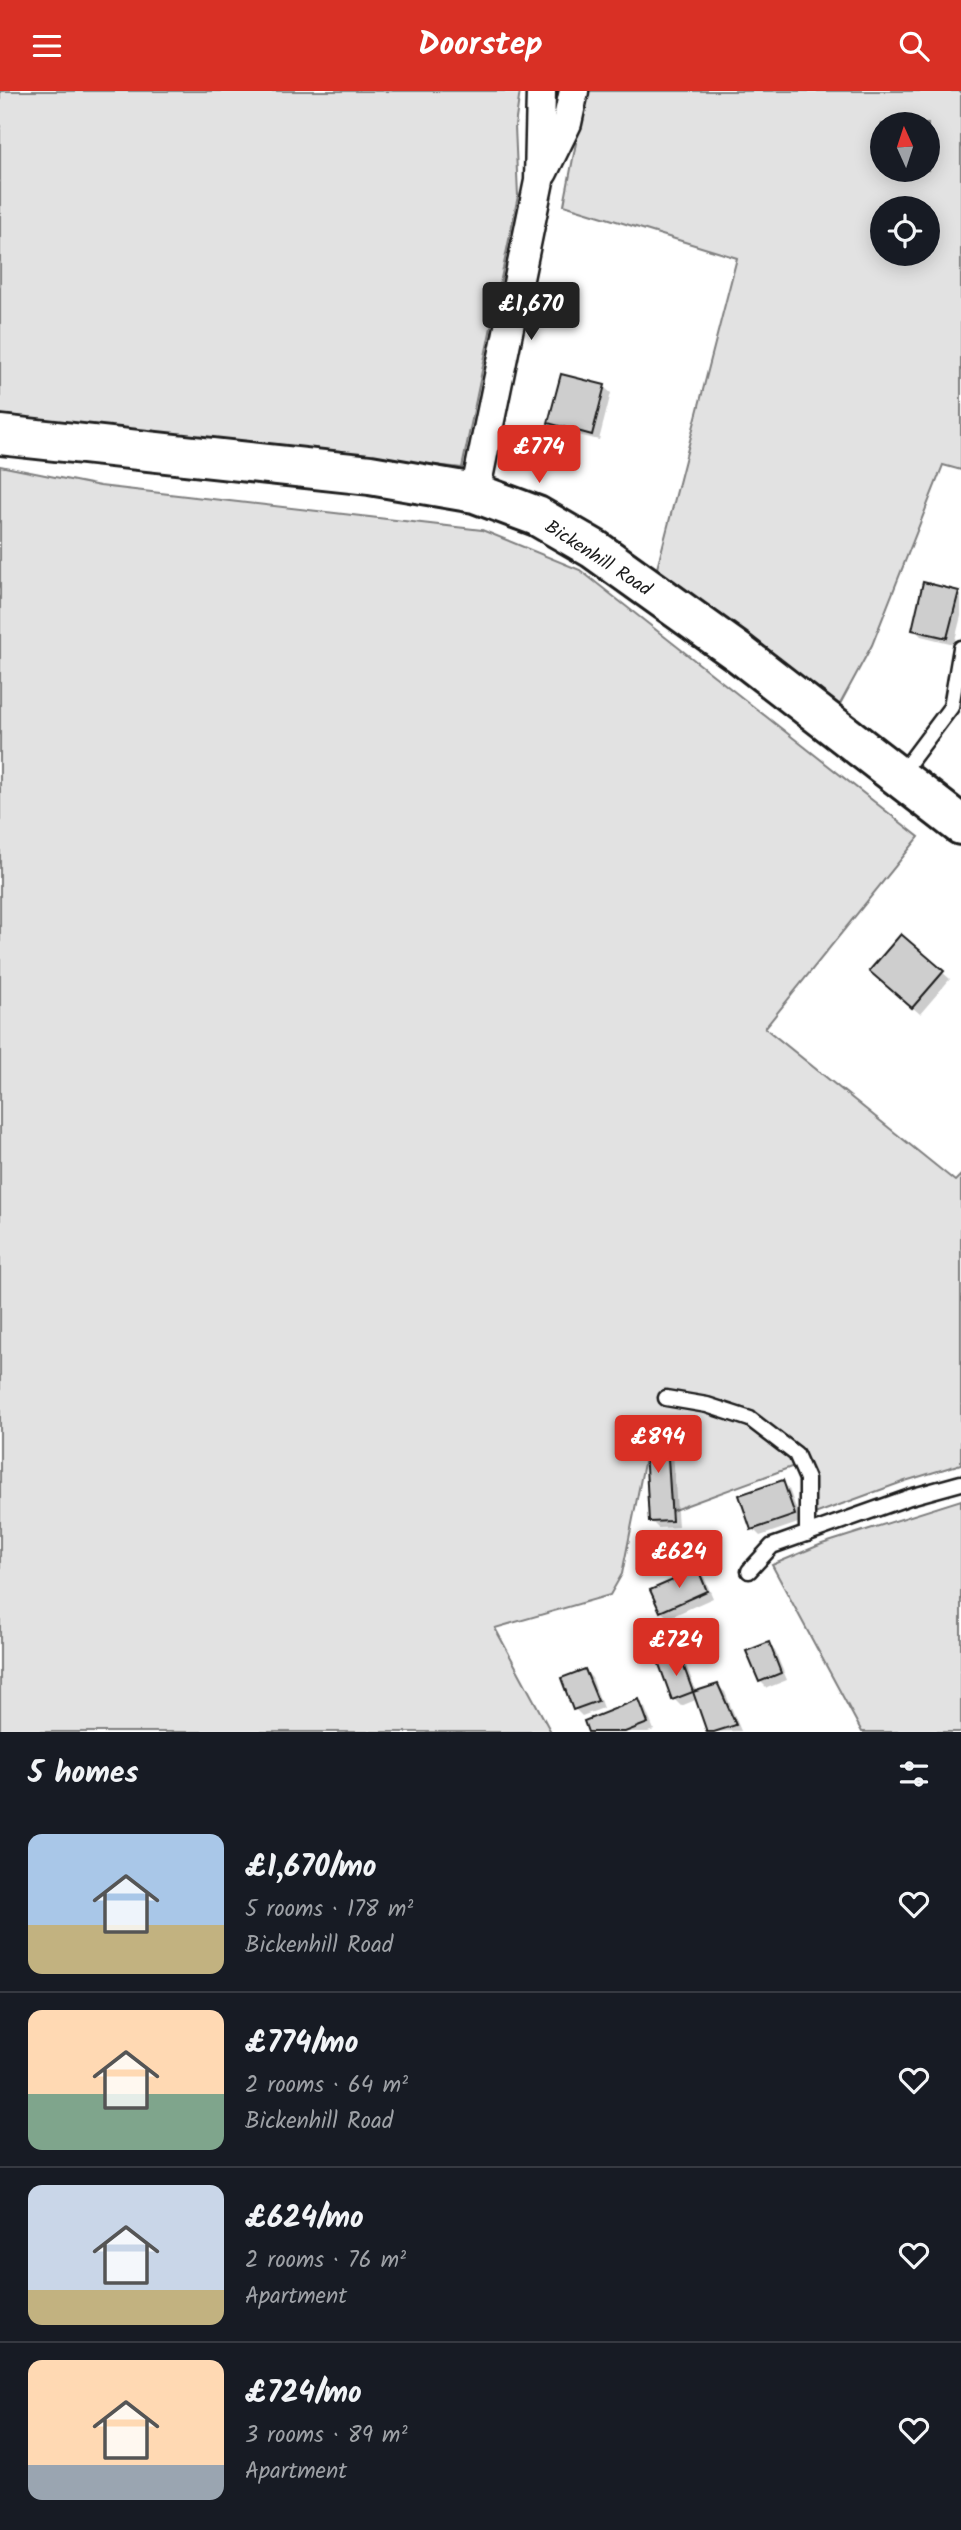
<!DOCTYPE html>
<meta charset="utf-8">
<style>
body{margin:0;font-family:Kalam,sans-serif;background:#242831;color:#f1f3f6;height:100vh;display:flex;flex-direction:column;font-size:26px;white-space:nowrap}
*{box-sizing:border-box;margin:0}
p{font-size:23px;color:#9ea1a6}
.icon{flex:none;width:38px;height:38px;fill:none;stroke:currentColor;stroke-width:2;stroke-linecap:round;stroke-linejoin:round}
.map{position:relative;height:1641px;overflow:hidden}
.details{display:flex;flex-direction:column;background:#171b24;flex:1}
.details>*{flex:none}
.needle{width:46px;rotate:357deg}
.tools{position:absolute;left:870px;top:21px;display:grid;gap:14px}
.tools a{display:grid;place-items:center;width:70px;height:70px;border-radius:50%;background:#171b24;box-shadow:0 4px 18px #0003;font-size:35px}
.price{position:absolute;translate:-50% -60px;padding:0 16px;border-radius:7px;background:#d93025;color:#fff;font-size:23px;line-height:46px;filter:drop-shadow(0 2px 4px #0008)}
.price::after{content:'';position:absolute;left:50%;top:42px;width:21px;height:16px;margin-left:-10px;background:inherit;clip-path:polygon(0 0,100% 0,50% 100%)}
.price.current{background:#222;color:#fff}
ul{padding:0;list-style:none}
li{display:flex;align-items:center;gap:21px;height:175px;padding:0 28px}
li+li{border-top:2px solid #363941}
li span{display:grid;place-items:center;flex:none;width:196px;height:140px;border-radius:14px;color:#555}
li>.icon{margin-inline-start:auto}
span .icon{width:84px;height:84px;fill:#fffc;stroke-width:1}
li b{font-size:30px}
h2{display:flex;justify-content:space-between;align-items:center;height:84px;padding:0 28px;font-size:30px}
header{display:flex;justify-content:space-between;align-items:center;height:91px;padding:0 28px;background:#d93025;color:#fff;font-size:32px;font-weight:700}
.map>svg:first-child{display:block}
.green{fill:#e2e2e2;stroke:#7f7f7f;stroke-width:2;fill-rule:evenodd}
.shadow{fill:#0003}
.building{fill:#cecece;stroke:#1c1c1c;stroke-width:2}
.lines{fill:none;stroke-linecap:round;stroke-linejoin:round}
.lane-casing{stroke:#1c1c1c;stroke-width:19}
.street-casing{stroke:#1c1c1c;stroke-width:33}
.secondary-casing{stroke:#1c1c1c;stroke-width:44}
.lane{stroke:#fff;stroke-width:14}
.street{stroke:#fff;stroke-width:28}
.secondary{stroke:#fff;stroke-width:38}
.labels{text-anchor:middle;stroke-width:5;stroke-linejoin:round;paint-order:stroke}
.street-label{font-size:19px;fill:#1c1c1c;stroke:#fff}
</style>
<header><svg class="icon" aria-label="menu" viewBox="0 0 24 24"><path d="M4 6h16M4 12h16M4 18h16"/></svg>Doorstep<svg class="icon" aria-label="search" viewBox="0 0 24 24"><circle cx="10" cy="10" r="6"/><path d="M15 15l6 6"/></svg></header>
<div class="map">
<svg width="961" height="1641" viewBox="0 0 961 1641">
<rect width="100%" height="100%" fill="#fff"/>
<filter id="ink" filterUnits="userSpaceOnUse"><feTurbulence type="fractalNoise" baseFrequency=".0143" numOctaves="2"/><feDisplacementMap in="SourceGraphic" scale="14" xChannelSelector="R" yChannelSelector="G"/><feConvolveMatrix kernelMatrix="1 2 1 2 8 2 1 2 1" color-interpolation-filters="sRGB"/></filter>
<g filter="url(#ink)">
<g class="green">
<path d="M0 0H520L515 35 518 105 462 377 57 333 0 324Z"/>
<path d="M586 0H961V379L943 374 872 554 833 626 655 485 737 167 564 114ZM882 33H928V79H882ZM882 117H928V163H882Z"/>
<path d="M0 375 100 395 482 439 580 479 919 746 765 937 955 1090 961 1084V1373L905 1390 812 1424 794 1375 671 1420 666 1337H651L622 1483 610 1504 495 1537 551 1641H0Z"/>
<path d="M961 1409V1641H862L772 1474 822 1453Z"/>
</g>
<g class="shadow">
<path d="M604 296 611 302 599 349 557 339 550 332Z"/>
<path d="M958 501 961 504V525L954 553 921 545 914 538Z"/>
<path d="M901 845 950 888 920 923 878 886Z"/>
<path d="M665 1338 672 1345 678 1436 658 1437 651 1430Z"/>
<path d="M783 1391 789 1398 801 1431 760 1445 753 1438Z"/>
<path d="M697 1480 704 1486 713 1507 668 1527 661 1520Z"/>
<path d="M768 1553 775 1560 787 1589 767 1597 760 1590Z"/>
<path d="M679 1567 686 1574 697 1602 718 1595 725 1601 741 1640 708 1641 698 1608 681 1615 674 1608Z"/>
<path d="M585 1580 592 1587 603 1617 582 1625 575 1618 563 1588Z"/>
<path d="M639 1611 645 1617 654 1639 648 1641H590L586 1631Z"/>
</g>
<g class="building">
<path d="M561 283 605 294 592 344 548 332Z"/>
<path d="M923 491 959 500 947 547 912 539Z"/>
<path d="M901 843 944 880 912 917 869 880Z"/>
<path d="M666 1336 672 1430 649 1431 644 1338Z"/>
<path d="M783 1389 795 1424 751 1439 739 1404Z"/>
<path d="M698 1478 707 1500 660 1521 650 1499Z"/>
<path d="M769 1551 781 1582 759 1591 746 1560Z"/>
<path d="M680 1565 693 1601 672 1609 659 1573Z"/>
<path d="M585 1578 598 1610 573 1619 561 1587Z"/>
<path d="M718 1593 736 1634 714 1641H707L693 1601Z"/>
<path d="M639 1608 648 1632 625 1641H588L584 1630Z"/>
</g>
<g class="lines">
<g class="lane-casing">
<g id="lane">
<path d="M900 684 951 616 961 557"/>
<path d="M666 1307 707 1314 750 1328 796 1363 807 1388V1443"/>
<path d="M749 1480 772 1455 910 1406 961 1392"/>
</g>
</g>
<g class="street-casing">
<g id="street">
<path d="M543 81 567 32 574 0"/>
<path d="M475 402 539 90 541 0"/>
</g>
</g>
<g class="secondary-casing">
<path id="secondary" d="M0 344 370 384 475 402 537 425 594 458 739 562 961 734"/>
</g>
<use href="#lane" class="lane"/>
<use href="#street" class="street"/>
<use href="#secondary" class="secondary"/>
</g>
</g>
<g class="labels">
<g class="street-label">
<text transform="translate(599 466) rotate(33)" y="7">Bickenhill Road</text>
</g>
</g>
</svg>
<div class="tools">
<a><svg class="needle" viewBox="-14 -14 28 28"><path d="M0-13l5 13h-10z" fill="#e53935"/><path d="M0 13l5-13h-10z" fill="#9ea1a6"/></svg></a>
<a><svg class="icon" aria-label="locate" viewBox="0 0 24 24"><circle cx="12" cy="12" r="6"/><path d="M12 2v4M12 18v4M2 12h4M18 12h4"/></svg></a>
</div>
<b class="price current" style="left:531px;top:251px">£1,670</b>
<b class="price" style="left:539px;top:394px">£774</b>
<b class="price" style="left:658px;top:1384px">£894</b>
<b class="price" style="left:679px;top:1499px">£624</b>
<b class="price" style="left:676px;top:1587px">£724</b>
</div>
<section class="details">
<h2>5 homes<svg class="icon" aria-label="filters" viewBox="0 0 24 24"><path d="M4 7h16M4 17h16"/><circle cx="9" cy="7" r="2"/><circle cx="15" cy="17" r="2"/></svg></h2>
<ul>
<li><span style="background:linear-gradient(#a9c7e8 65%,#c2b280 0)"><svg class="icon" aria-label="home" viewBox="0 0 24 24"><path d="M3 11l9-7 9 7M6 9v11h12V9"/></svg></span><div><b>£1,670/mo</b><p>5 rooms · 178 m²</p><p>Bickenhill Road</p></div><svg class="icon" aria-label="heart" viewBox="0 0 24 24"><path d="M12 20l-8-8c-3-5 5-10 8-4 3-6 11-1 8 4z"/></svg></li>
<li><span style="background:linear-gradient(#ffd9b3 60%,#7fa58c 0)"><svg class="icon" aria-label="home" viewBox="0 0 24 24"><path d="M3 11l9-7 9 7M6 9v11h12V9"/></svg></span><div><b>£774/mo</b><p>2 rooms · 64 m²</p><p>Bickenhill Road</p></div><svg class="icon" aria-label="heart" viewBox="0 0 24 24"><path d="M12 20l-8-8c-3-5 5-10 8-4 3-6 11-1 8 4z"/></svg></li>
<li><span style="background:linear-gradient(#c9d6e8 75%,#c2b280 0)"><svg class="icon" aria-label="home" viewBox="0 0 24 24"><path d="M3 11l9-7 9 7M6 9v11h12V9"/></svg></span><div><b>£624/mo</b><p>2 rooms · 76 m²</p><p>Apartment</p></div><svg class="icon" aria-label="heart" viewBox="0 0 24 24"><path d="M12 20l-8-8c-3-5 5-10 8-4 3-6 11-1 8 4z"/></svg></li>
<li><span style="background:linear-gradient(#ffd9b3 75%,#9aa5b1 0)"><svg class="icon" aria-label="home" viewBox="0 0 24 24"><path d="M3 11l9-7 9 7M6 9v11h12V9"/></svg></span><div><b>£724/mo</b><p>3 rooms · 89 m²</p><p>Apartment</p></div><svg class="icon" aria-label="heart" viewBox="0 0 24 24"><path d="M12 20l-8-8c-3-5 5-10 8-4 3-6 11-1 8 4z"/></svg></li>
</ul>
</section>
